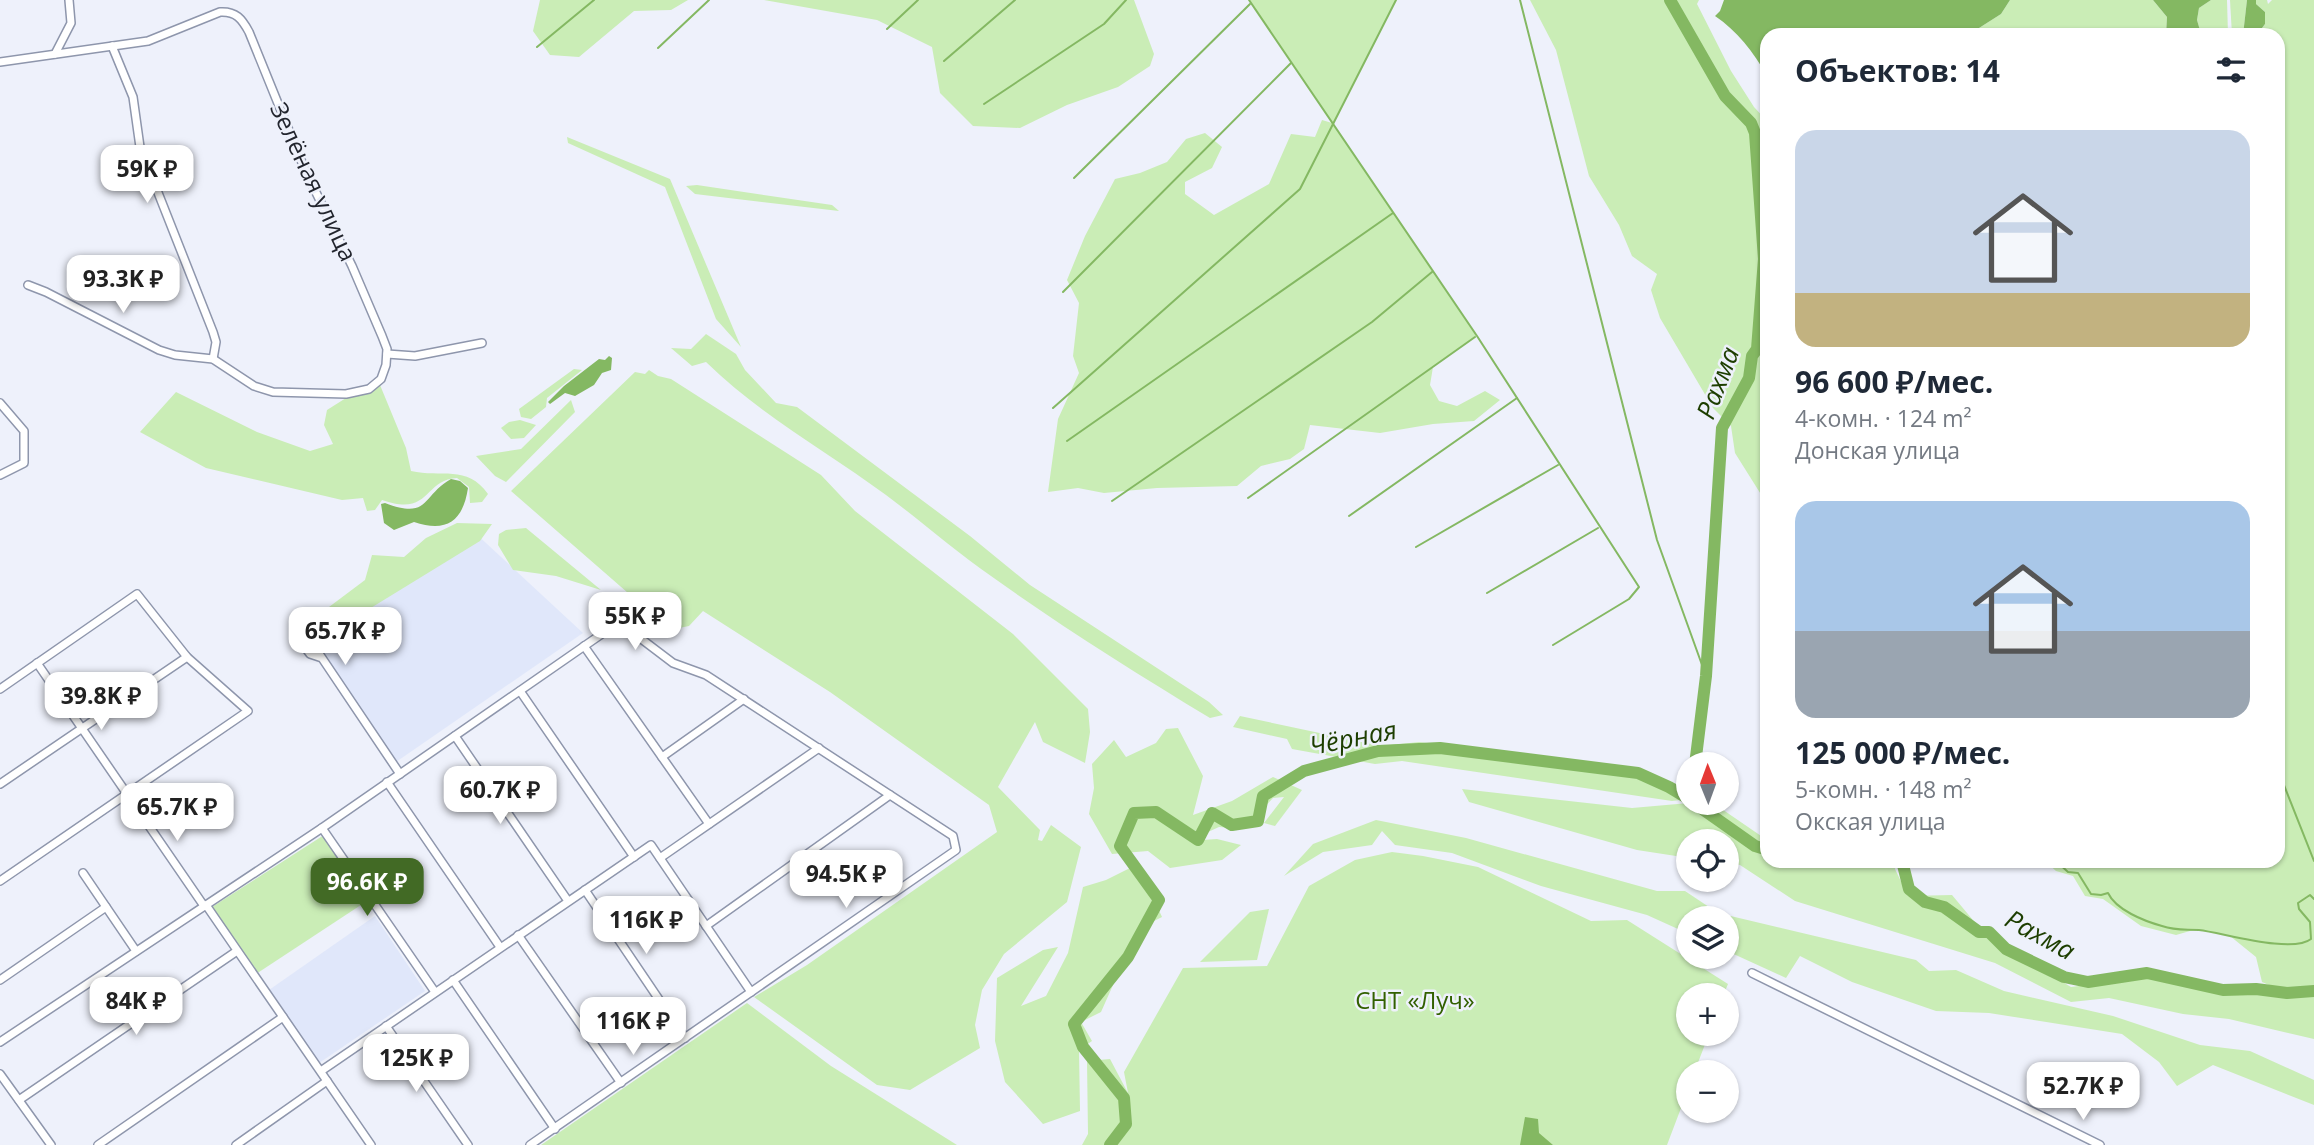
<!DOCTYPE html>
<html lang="ru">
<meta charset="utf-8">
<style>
body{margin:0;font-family:"Open Sans",sans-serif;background:#f6f6f7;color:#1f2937;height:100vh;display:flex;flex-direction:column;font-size:26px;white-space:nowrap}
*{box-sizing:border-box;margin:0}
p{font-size:23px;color:#747a83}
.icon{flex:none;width:38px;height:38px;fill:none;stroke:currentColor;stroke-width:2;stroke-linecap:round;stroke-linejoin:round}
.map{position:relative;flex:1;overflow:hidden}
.sheet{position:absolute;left:1760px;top:28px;width:525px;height:840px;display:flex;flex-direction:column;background:#fff;border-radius:21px;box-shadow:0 2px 5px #0004}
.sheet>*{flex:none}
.needle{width:46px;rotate:359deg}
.fabs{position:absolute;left:1676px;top:752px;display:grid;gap:14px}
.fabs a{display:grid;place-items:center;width:63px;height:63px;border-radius:50%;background:#fff;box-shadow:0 2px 5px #0004;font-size:35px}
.price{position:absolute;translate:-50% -60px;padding:0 16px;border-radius:14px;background:#fff;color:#222;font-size:23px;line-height:46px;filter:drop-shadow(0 2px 4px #0008)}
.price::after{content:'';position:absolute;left:50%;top:42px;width:21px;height:16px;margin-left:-10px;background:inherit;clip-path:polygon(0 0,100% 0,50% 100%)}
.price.on{background:#426a25;color:#fff}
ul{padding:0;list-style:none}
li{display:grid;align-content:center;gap:14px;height:371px;padding:0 35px}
li span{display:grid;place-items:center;height:217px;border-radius:21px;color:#555}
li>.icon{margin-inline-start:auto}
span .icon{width:126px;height:126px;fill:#fffc;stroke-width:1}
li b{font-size:30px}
h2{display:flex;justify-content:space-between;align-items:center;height:84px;padding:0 35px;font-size:30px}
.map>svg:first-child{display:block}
.built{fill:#e0e7fa}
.green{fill:#caedb6}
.water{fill:#84b862}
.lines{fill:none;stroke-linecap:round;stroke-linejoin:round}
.stream{stroke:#84b862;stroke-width:2}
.river{stroke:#84b862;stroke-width:12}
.minor-casing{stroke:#8e96ac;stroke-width:10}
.minor{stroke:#fff;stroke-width:7}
.labels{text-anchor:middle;stroke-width:5;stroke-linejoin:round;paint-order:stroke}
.street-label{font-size:24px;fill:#22252e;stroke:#eef1fb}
.park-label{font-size:24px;fill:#326000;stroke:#eef1fb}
.water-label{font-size:26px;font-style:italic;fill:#1d3e00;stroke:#eef1fb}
</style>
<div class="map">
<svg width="2314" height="1145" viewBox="0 0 2314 1145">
<rect width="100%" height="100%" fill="#eef1fb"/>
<g class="built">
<path d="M472 530 583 633 396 762 311 633Z"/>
<path d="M375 916 425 991 319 1063 269 990Z"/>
</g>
<g class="green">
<path d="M540 0H688L671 10 634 11 579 57 550 55 533 31Z"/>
<path d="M764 0H1134L1154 54 1150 66 1118 87 1067 105 1020 128 973 126 940 93 932 47 877 20Z"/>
<path d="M1249 0H1396L1333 124 1477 336 1433 367 1430 385 1439 401 1457 406 1485 391 1500 400 1474 421 1433 424 1380 433 1310 425 1304 449 1290 459 1261 466 1237 486 1157 488 1104 493 1078 488 1048 492 1058 419 1079 373 1073 356 1079 303 1067 280 1085 236 1115 179 1140 173 1167 162 1186 139 1205 133 1222 147 1212 168 1185 182V194L1214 215 1269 184 1291 134 1315 137 1322 120 1332 123Z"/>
<path d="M1530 0H1699L1697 4 1731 71 1754 107 1767 121V504L1735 453 1731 426 1713 408 1660 318 1651 290 1657 274 1632 256 1619 225 1589 176 1556 50Z"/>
<path d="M2010 0H2153L2167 17 2166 35H1968L2001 14Z"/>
<path d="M2211 0H2227L2228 35H2201L2197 20 2199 8Z"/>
<path d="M2230 0H2247L2243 35H2232Z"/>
<path d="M2256 0H2267L2268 4 2272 0H2314V1039L2229 1019 2183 1014 2109 998 2071 1002 1995 963 1795 901 1740 865 1727 863V842H1689V858L1637 850 1469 802 1462 789 1632 808 1689 803H1713L1767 840 1768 861H1896L1895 869 1908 896 1952 895 1988 938 2071 987 2149 977 2232 994 2292 996 2311 992 2287 993 2262 982 2256 957 2230 936 2197 929 2176 935 2141 926 2103 899 2085 896 2073 876 2056 871 2045 861H2278V35H2263L2259 32 2265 24V12L2256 4Z"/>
<path d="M567 137 670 179 741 347 716 319 665 187 568 143Z"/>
<path d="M697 185 832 205 839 211 695 194 686 186Z"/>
<path d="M706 334 736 354 745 370 776 403 797 407 970 536 1030 585 1209 702 1223 715 1210 718C1136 673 1062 627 991 576 955 551 921 521 886 495 825 450 760 415 706 362L692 366 671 348 691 349Z"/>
<path d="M574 369 582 370 547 398 546 407 531 419 521 417 519 409Z"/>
<path d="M649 370 658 376 671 379 821 475 855 511 1013 634 1088 709 1090 732 1085 763 1043 742 1035 722 998 787 1040 830 1038 840 1042 841 1051 825 1081 847 1067 902 1004 954 982 990 975 1025 980 1048 910 1090 877 1085 754 997 807 965 997 832 989 805 830 692 703 611 689 626 674 629 659 620 511 491 635 372 645 374Z"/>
<path d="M380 385 406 448 411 471C441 478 467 464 488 494L482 502 470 503 469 487 457 478C423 480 431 517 382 500L375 510 367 511 363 498 342 500 206 468 140 432 176 392 257 432 310 451 333 444 324 425 327 410 346 398 371 392Z"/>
<path d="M571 400 575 412 506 482 495 476 476 456 521 449Z"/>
<path d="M520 420 536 425 524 438 511 439 501 428 509 422Z"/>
<path d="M457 523 492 524 480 541 330 633 313 619 365 580 372 555 404 557 426 538Z"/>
<path d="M526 528 601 590 556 576 513 570 498 545 499 534 506 530Z"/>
<path d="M1240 716 1381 746 1419 742 1486 751 1673 784 1689 781V799L1672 801 1402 761 1375 764 1292 749 1287 739 1233 727Z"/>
<path d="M1178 728 1203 776 1193 815 1232 801 1273 777 1302 790 1275 826 1264 823 1284 797 1273 798 1245 829 1219 827 1188 841 1217 839 1241 845 1222 860 1170 868 1148 851 1112 854 1089 814 1094 788 1092 764 1114 740 1126 757 1156 743 1166 729Z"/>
<path d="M1376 820 1466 838 1657 891H1685L1718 913 1916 960 1929 971 1956 970 2004 991 2113 1016 2200 1045 2250 1051 2314 1080V1105L2213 1065 2177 1086 2159 1062 2122 1034 1989 1013 1936 1011 1852 982 1800 956 1786 978 1727 951V919H1689V934L1647 915 1541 886 1452 853 1395 845 1382 831 1372 845 1323 852 1284 876 1313 844Z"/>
<path d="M324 835 367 901 256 974 212 907Z"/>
<path d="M1392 852 1423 856 1478 867 1591 921 1627 920 1728 984 1723 996H1689V1034H1709L1694 1073H1689V1087L1667 1145H1082L1088 1134 1087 1061 1110 1059 1128 1093 1124 1072 1183 968 1267 966 1309 886 1355 860Z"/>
<path d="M1138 864 1162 917 1138 929 1101 1012 1081 1022 1092 1041 1079 1050 1080 1111 1043 1124 1005 1082 995 1041 997 978 1043 950 1058 947 1021 1006 1046 996 1068 953 1083 887 1106 880Z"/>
<path d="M1269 909 1257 960 1200 962 1250 912Z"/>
<path d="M747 1003 831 1066 957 1145H541Z"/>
</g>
<g class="water">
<path d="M1724 0H2010L2001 14 1968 35H1768L1767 76C1753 51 1737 31 1715 16L1720 11Z"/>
<path d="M2153 0H2211L2199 8 2197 20 2201 34 2206 35H2166L2167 17Z"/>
<path d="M2247 0H2256V4L2265 12V24L2259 32 2263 35H2243Z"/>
<path d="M609 356 612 358 611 370 602 373 594 385 575 396 565 393 550 404 548 402 564 386 599 359 605 360Z"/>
<path d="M451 479 460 481 468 488C463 521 447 533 414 522L394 530 384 523 381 504 385 503C430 520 421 496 451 479Z"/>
<path d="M1525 1117 1538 1119 1539 1133 1553 1145H1520Z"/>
</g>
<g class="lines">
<g class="stream">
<path d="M1249 0 1477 336 1639 587 1629 599 1553 645"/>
<path d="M1520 0 1657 540 1706 676"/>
<path d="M887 29 918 0"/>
<path d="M537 47 594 0"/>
<path d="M658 48 709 0"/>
<path d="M944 61 1015 0"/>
<path d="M984 104 1104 24 1126 0"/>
<path d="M1074 178 1250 4"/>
<path d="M1063 292 1291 63"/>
<path d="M1053 408 1300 189 1396 0"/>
<path d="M1067 441 1393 213"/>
<path d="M1248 498 1475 337"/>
<path d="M1112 501 1372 322 1432 272"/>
<path d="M1349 516 1517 398"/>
<path d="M1416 547 1558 465"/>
<path d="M1487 593 1598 528"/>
<path d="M2278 770 2314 861"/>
<path d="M2056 861 2068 872 2078 873 2091 894 2101 895 2108 893C2116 910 2144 921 2162 926 2176 931 2186 929 2199 930 2224 933 2292 954 2311 939L2310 922 2299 909 2298 903 2310 895 2314 899"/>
</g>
<g class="river">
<path d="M1670 0 1725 96 1751 123 1755 133 1764 259 1757 349 1752 356 1749 378 1722 428 1706 676 1695 765"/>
<path d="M1694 803 1755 846 1768 850"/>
<path d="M1902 861 1909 889 1925 902 1944 907 1979 932H1989L2006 949 2064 977 2088 982 2147 973 2223 990 2256 989 2287 993 2314 991"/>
<path d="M1110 1145 1126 1124 1124 1098 1083 1047 1074 1024 1128 957 1159 900 1120 846 1134 813 1156 812 1198 840 1212 813 1232 825 1258 821 1263 796 1304 771 1378 751 1440 748 1638 773 1669 787 1689 799"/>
</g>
<g class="minor-casing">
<g id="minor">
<path d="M112 46 133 97 140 147 213 332 216 342 213 359"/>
<path d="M55 54 71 23 69 0"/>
<path d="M0 62 148 41 220 12C236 11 242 19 249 32L305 170 352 266 382 336 387 349 386 365 381 379 369 389 346 394 273 392 254 386 213 359 175 355 159 350 46 292 28 285"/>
<path d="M387 354 415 356 482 343"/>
<path d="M0 403 24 431V463L0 475"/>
<path d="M584 646 709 824"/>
<path d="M322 658 310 654 304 646 311 642 322 658 400 774"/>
<path d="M37 663 204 906"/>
<path d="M0 689 137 594 187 657 248 711 0 881"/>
<path d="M520 691 634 857"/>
<path d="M455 736 568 901"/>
<path d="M662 757 744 699"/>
<path d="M387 782 500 947"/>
<path d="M0 784 187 657"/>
<path d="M322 828 435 992"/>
<path d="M660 858 819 748"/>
<path d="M83 873 136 951"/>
<path d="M585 890 685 1038"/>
<path d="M206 905 371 1145"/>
<path d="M706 926 890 795"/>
<path d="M518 935 621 1083"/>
<path d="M1752 973 2100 1145"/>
<path d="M0 980 106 907"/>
<path d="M453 980 555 1129"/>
<path d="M386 1026 468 1145"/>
<path d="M0 1042 322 828 619 622 673 663 706 675 953 836 956 850 530 1145"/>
<path d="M321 1071 651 845 751 992"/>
<path d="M0 1074 51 1145"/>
<path d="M19 1100 237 951"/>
<path d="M98 1145 283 1017"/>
<path d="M236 1145 327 1081"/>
</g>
</g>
<use href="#minor" class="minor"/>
</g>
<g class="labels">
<g class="street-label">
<text transform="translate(313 182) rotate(65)" y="8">Зелёная улица</text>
</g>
<g class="park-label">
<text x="1415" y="1009">СНТ «Луч»</text>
</g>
<g class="water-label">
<text transform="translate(1718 383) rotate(-69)" y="9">Рахма</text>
<text transform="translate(1353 738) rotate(-11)" y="9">Чёрная</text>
<text transform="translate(2040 935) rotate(29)" y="9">Рахма</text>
</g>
</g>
</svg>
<div class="fabs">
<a><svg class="needle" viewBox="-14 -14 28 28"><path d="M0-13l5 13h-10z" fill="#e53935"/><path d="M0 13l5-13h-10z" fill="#747a83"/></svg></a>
<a><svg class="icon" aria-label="locate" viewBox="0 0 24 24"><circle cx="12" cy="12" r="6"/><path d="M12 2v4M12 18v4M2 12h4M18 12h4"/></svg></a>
<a><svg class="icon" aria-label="layers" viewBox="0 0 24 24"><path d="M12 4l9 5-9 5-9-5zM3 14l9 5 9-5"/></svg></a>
<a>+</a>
<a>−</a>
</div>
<b class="price" style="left:147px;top:205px">59K ₽</b>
<b class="price" style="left:123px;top:315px">93.3K ₽</b>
<b class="price" style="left:635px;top:652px">55K ₽</b>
<b class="price" style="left:345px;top:667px">65.7K ₽</b>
<b class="price" style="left:101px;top:732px">39.8K ₽</b>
<b class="price" style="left:500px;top:826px">60.7K ₽</b>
<b class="price" style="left:177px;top:843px">65.7K ₽</b>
<b class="price" style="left:846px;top:910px">94.5K ₽</b>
<b class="price on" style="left:367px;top:918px">96.6K ₽</b>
<b class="price" style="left:646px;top:956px">116K ₽</b>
<b class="price" style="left:136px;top:1037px">84K ₽</b>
<b class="price" style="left:633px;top:1057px">116K ₽</b>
<b class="price" style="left:416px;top:1094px">125K ₽</b>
<b class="price" style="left:2083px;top:1122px">52.7K ₽</b>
<section class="sheet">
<h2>Объектов: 14<svg class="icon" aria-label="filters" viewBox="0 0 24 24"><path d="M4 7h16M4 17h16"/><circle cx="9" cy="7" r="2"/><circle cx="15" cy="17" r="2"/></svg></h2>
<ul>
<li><span style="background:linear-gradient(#c9d6e8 75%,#c2b280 0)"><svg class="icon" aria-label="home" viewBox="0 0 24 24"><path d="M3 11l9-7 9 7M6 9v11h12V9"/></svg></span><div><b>96 600 ₽/мес.</b><p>4-комн. · 124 m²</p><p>Донская улица</p></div></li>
<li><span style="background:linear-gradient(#a9c7e8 60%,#9aa5b1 0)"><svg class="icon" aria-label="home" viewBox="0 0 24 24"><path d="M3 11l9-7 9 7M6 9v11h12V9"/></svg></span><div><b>125 000 ₽/мес.</b><p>5-комн. · 148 m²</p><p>Окская улица</p></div></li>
</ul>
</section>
</div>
